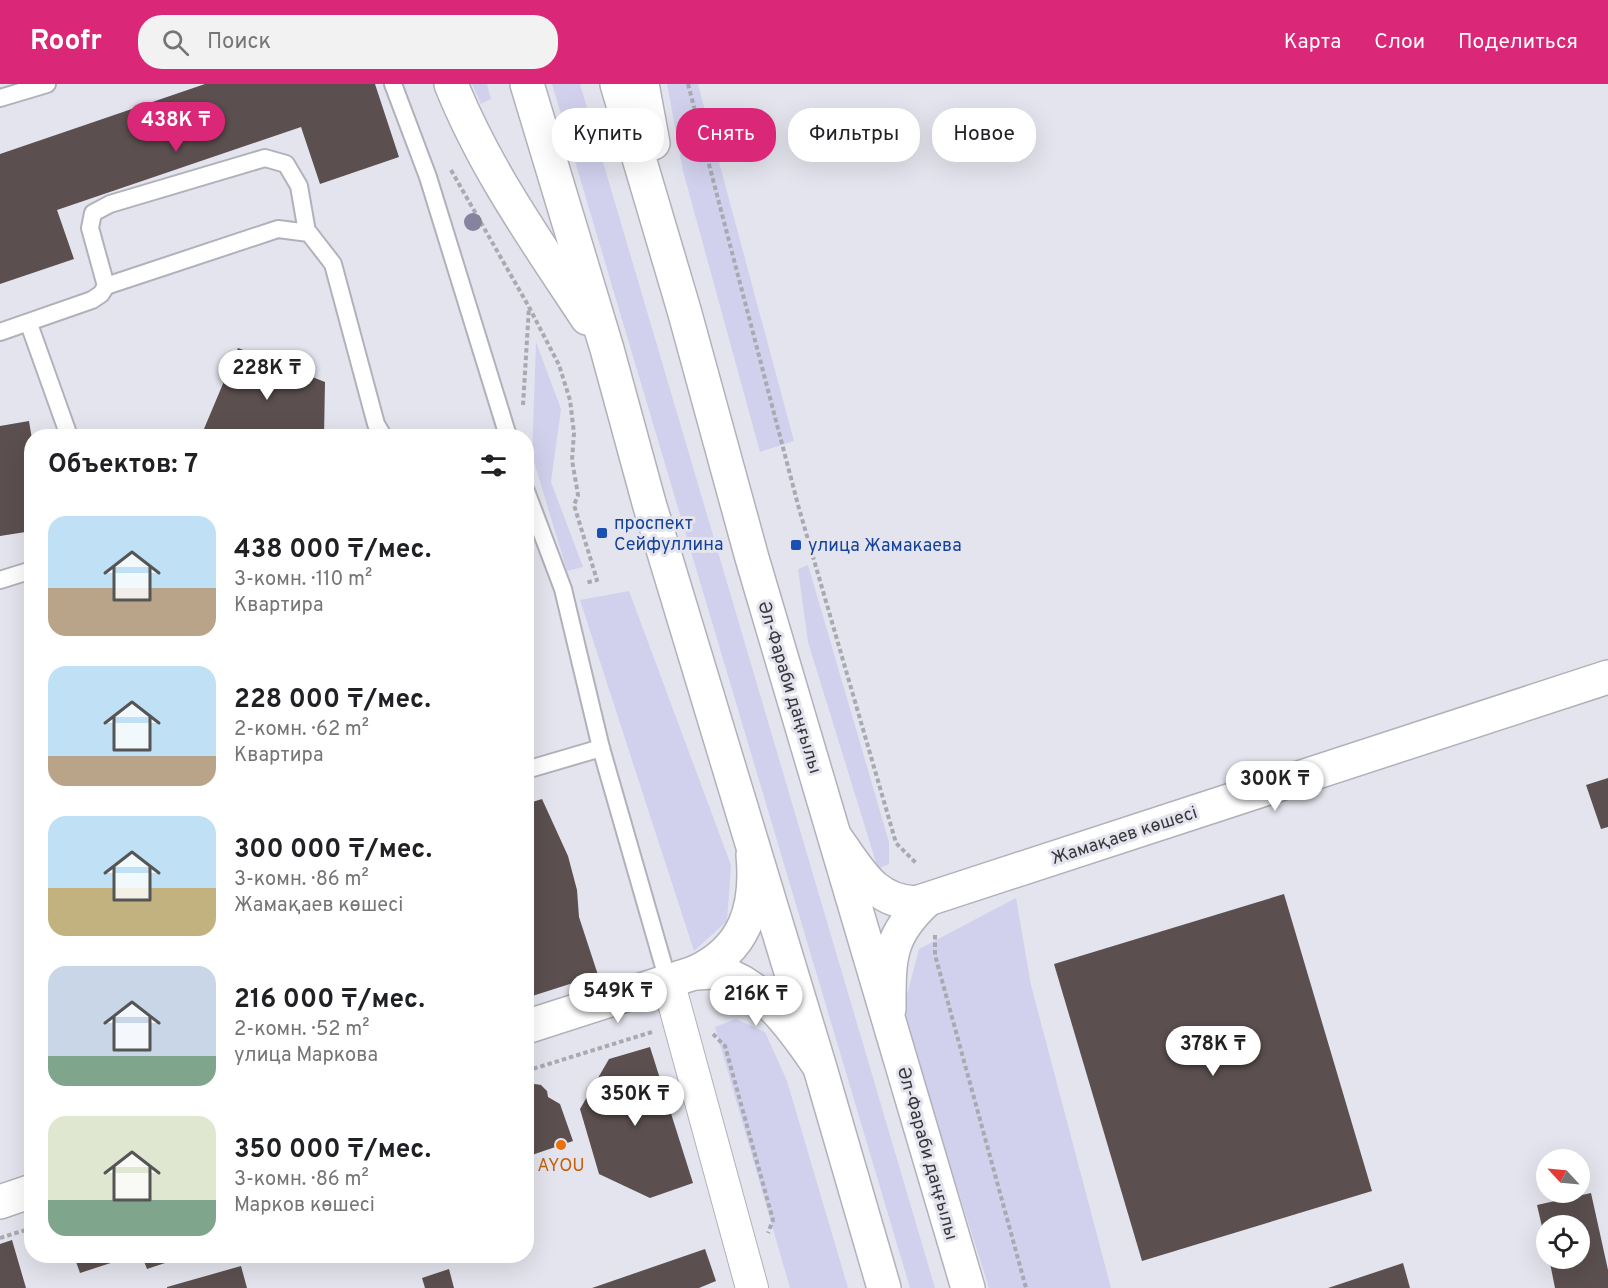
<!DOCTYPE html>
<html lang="ru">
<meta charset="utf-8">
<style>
body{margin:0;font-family:Overpass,sans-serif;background:#f2f2f2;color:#202124;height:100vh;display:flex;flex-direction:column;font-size:22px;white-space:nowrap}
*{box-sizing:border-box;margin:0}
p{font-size:20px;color:#757577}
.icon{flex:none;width:33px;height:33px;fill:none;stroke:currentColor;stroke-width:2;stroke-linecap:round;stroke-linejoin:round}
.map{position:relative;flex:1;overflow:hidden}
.sheet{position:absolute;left:24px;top:345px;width:510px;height:834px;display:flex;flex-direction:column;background:#fff;border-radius:24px;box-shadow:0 6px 24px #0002}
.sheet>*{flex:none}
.guide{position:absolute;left:552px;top:24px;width:570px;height:54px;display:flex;gap:12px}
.needle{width:39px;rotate:296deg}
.tools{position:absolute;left:1536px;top:1065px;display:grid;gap:12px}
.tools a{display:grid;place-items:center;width:54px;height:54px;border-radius:50%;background:#fff;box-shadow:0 6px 24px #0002;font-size:30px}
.price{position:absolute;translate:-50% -51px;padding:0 14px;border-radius:21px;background:#fff;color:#222;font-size:20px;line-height:39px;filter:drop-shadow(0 2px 3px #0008)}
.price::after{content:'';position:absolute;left:50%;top:36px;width:18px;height:14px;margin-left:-9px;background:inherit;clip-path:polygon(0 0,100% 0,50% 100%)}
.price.on{background:#db2777;color:#fff}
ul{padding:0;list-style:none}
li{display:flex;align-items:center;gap:18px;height:150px;padding:0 24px}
li span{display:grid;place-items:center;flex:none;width:168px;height:120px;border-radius:18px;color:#555}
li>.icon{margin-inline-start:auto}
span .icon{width:72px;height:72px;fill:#fffc;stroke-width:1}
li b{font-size:26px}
h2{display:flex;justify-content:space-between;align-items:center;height:72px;padding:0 24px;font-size:26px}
.chip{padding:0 21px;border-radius:24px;background:#fff;box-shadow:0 6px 24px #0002;font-size:21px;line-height:54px}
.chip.on{background:#db2777;color:#fff}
header{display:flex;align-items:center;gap:36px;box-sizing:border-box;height:84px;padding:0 30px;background:#db2777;color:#fff}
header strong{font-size:28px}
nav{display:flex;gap:33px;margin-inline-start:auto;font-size:21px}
.search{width:420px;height:54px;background:#f2f2f2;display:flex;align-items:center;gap:15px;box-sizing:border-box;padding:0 21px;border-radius:24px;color:#757577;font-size:22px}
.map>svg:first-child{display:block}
.green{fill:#d1d1ed}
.building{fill:#5b504f}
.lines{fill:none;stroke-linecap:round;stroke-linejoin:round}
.service-casing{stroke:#b1b1bb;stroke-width:20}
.minor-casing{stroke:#b1b1bb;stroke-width:34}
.tertiary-casing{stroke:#b1b1bb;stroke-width:36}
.primary-casing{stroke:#b1b1bb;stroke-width:36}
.path{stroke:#a9a9b1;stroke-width:4;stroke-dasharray:4.5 3;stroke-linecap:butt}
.service{stroke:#fff;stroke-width:16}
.minor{stroke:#fff;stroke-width:32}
.tertiary{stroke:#fff;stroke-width:33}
.primary{stroke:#fff;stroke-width:33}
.tree{fill:#86839f}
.transit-dot{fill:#1a4fb4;stroke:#e4e4ee;stroke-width:2}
.food-dot{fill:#e8710a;stroke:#e4e4ee;stroke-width:2}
.labels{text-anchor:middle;stroke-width:6;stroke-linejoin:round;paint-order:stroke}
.transit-label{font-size:18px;fill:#164399;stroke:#e4e4ee;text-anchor:start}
.street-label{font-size:18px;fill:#38383c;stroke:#e4e4ee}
.food-label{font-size:18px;fill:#c56008;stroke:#e4e4ee}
</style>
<header>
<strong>Roofr</strong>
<div class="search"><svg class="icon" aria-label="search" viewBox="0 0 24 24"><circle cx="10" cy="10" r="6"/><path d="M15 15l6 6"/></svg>Поиск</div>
<nav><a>Карта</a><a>Слои</a><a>Поделиться</a></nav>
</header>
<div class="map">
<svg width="1608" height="1204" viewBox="0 0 1608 1204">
<rect width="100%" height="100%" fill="#e4e4ee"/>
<g class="green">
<path d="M472 0H487L491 15 481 20Z"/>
<path d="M552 0H580L935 1204H910Z"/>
<path d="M667 0H698L794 357 760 368 683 87Z"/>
<path d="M536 258 561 325 551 398 583 483 567 487 532 371Z"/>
<path d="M808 481 889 758V780L878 785 808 558 798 485Z"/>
<path d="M629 507 731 781 727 837 694 867 580 516Z"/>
<path d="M1016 814 1031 901 1111 1204H989L902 930 919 865Z"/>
<path d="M736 935 765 948 787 997 848 1204H790L715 943Z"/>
</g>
<g class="building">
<path d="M205 0H375L399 73 320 100 301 43 57 126 74 175 0 200V70Z"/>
<path d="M238 264 325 298 324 352H201Z"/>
<path d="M29 337 32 355V447L0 452V342Z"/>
<path d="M1608 694V743L1601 745 1586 701Z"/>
<path d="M542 715 568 772 577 806 579 833 598 891 526 914V720Z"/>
<path d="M1284 810 1372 1107 1142 1177 1054 880Z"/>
<path d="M650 963 693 1099 650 1114 599 1090 580 1025 609 975Z"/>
<path d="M535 1000 541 1001 547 1007 548 1013 560 1020 573 1057 526 1073V1003Z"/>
<path d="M1591 1109 1608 1186V1204H1555L1549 1174H1580V1142H1546V1160L1537 1121Z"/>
<path d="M12 1156 26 1204H0V1160Z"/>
<path d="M705 1165 716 1197 699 1204H592Z"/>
<path d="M74 1172H126V1174L80 1189Z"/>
<path d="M142 1172H186L147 1185Z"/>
<path d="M1403 1179 1410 1204H1328Z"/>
<path d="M241 1182 247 1204H167V1203Z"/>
<path d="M449 1185 454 1204H425L422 1194Z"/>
</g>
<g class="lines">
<g class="service-casing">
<g id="service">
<path d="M393 0 428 93 508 352"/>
<path d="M0 14 47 0"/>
<path d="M106 202 278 145 309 149 333 180 376 340 383 352"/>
<path d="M29 240 69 352"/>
<path d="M0 248 92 216 101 210 106 202 90 144 93 129 110 120 265 74 286 80 299 102 307 148"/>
<path d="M526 407 563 505 601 664 668 897"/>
<path d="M0 496 32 486"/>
<path d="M526 686 601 664"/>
</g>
</g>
<g class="minor-casing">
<path id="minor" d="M668 897 752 1204"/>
</g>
<g class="tertiary-casing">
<g id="tertiary">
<path d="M835 753C858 784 873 818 916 819L1608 593"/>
<path d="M694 889C700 889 707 888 713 888 757 893 794 945 817 979"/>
<path d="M889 925C889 874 888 852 927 816"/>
<path d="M526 943 694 889C745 866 758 824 753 771"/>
<path d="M0 1118 32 1107"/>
</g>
</g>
<g class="primary-casing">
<g id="primary">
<path d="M451 0C485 85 537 158 587 234"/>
<path d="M527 0 607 265 649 419 820 984 884 1204"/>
<path d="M617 0 684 226 752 474 968 1204"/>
<path d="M642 0 653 59"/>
</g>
</g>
<g class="path">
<path d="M688 0 798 421 896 759 917 780"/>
<path d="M451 86 529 223 559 281 570 316 574 349 572 376 578 411 574 421 597 496 585 499"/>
<path d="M523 321 529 223"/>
<path d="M935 851V871L1026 1204"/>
<path d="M713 950 725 962 773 1136 768 1149"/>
<path d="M526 987 652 948"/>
<path d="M0 1154 32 1144"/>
</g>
<use href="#service" class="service"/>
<use href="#minor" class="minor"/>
<use href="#tertiary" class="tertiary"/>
<use href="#primary" class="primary"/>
</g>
<circle class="tree" cx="473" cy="138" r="9"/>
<g class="transit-dot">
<rect x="596" y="443" width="12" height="12" rx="3"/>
<rect x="790" y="455" width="12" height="12" rx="3"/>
</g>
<circle class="food-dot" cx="561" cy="1061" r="6"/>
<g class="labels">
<g class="transit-label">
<text x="614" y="445">проспект<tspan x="614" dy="21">Сейфуллина</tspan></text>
<text x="808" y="467">улица Жамакаева</text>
</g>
<g class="street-label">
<text transform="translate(790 603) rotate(73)" y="6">Әл-Фараби даңғылы</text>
<text transform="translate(1124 751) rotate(-18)" y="6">Жамақаев көшесі</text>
<text transform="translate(928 1069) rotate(74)" y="6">Әл-Фараби даңғылы</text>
</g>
<g class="food-label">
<text x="561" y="1087">AYOU</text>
</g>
</g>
</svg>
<div class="tools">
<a><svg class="needle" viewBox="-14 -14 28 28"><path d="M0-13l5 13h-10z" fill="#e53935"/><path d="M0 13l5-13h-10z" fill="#757577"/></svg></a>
<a><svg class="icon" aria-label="locate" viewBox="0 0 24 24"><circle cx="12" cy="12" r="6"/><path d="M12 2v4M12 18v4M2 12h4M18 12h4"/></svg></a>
</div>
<b class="price on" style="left:176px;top:69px">438K ₸</b>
<b class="price" style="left:267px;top:317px">228K ₸</b>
<b class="price" style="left:1275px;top:728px">300K ₸</b>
<b class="price" style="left:618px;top:940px">549K ₸</b>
<b class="price" style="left:756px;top:943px">216K ₸</b>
<b class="price" style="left:1213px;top:993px">378K ₸</b>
<b class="price" style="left:635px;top:1043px">350K ₸</b>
<div class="guide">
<a class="chip">Купить</a>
<a class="chip on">Снять</a>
<a class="chip">Фильтры</a>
<a class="chip">Новое</a>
</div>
<section class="sheet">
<h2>Объектов: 7<svg class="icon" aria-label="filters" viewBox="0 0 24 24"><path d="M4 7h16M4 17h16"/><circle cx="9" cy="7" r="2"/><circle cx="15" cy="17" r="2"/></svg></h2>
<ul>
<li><span style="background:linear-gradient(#bfe0f5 60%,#b9a48a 0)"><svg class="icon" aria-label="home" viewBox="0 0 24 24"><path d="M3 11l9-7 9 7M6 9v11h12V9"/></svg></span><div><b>438 000 ₸/мес.</b><p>3-комн. · 110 m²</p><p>Квартира</p></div></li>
<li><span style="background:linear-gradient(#bfe0f5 75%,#b9a48a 0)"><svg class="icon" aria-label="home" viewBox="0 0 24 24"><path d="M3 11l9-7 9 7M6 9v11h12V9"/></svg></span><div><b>228 000 ₸/мес.</b><p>2-комн. · 62 m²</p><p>Квартира</p></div></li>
<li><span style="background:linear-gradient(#bfe0f5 60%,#c2b280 0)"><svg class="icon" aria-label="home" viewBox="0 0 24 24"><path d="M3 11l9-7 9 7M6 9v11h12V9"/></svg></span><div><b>300 000 ₸/мес.</b><p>3-комн. · 86 m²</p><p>Жамақаев көшесі</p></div></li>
<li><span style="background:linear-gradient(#c9d6e8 75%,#7fa58c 0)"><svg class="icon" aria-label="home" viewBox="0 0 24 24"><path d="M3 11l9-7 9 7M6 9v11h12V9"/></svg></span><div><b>216 000 ₸/мес.</b><p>2-комн. · 52 m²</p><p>улица Маркова</p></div></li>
<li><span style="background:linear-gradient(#dfe7d0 70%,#7fa58c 0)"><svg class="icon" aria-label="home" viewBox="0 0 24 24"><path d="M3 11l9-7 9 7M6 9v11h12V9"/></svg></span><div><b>350 000 ₸/мес.</b><p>3-комн. · 86 m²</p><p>Марков көшесі</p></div></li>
</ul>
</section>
</div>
